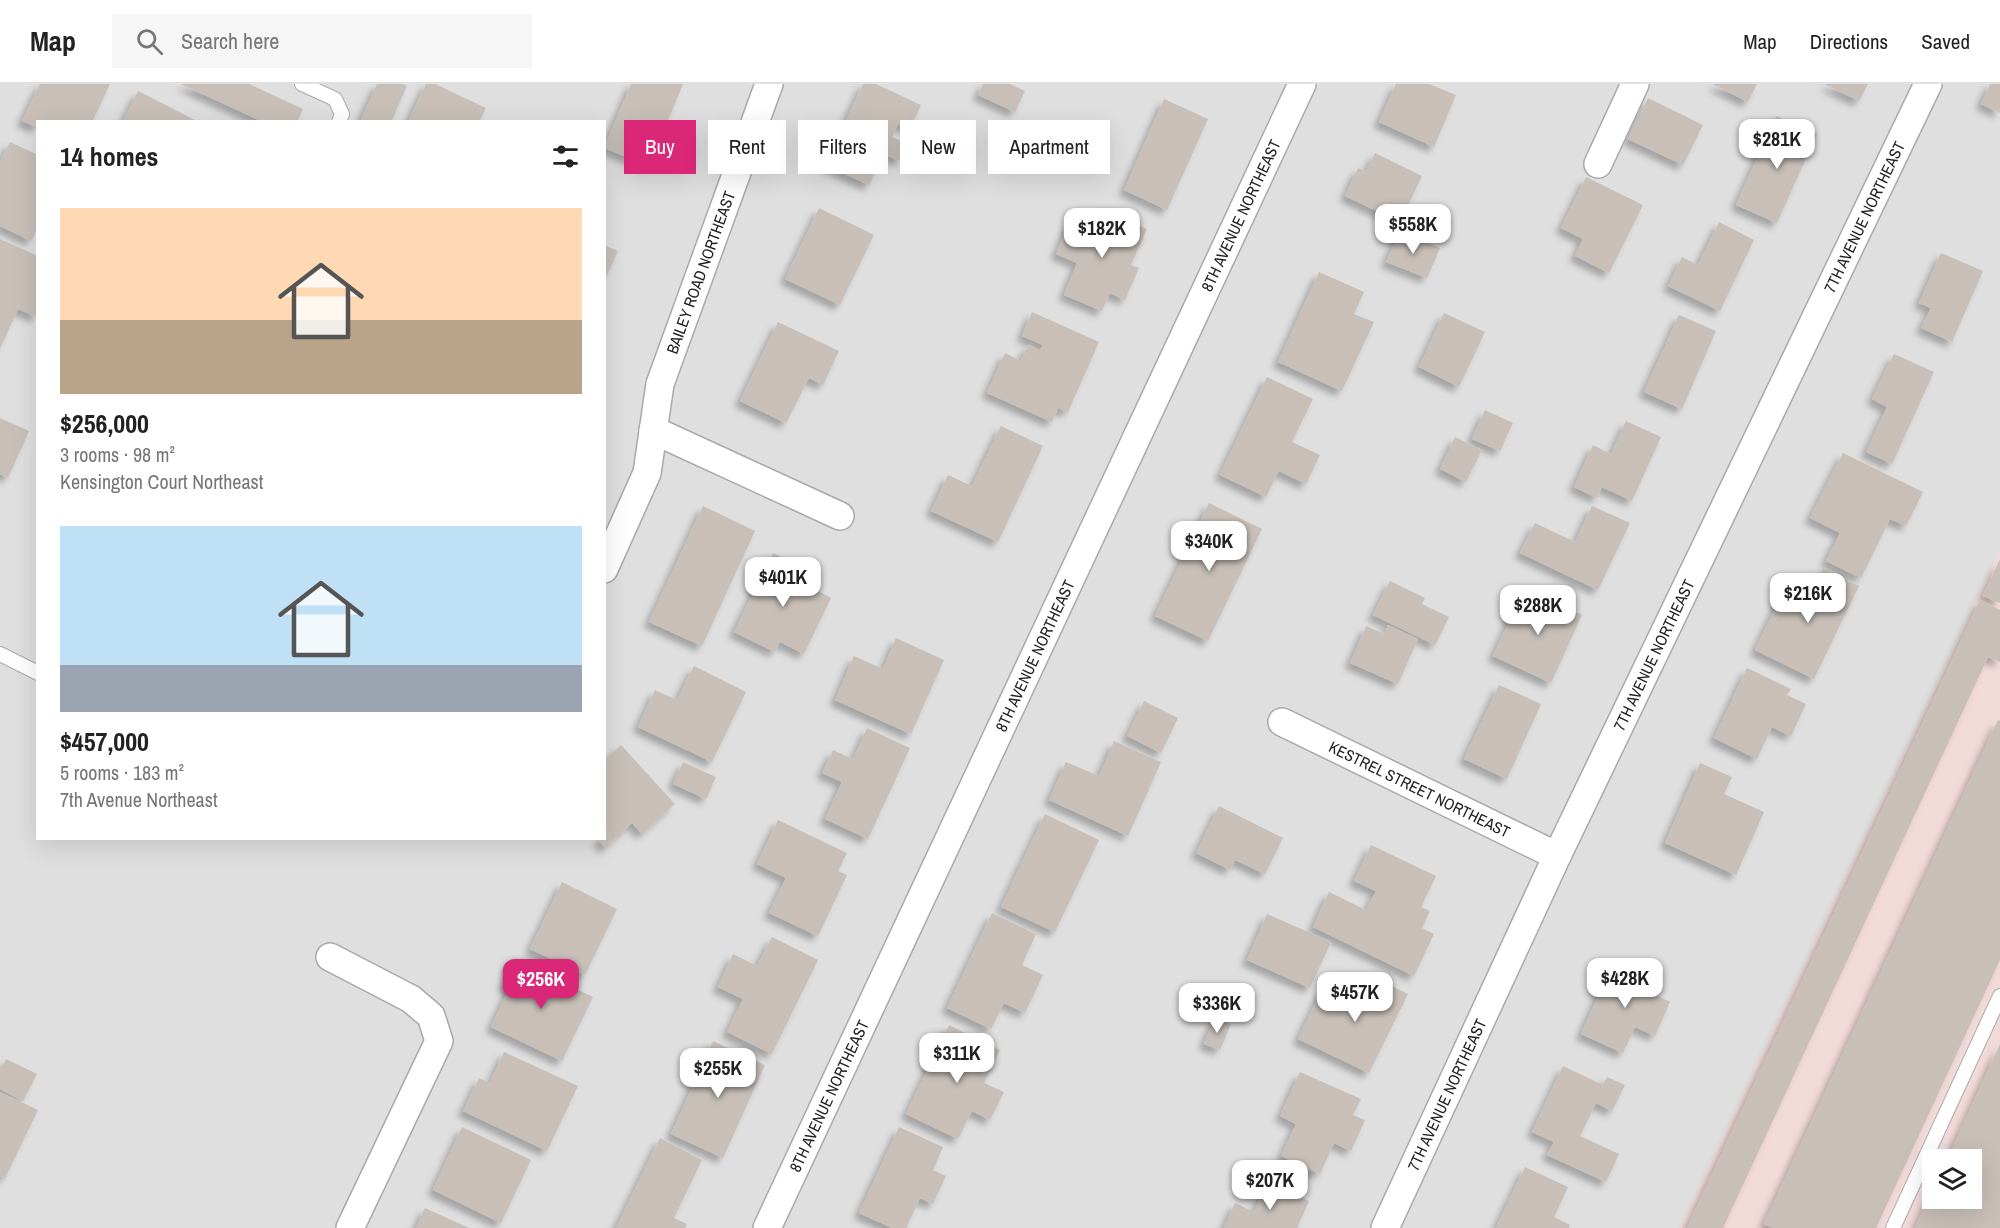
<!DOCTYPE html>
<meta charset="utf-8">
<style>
body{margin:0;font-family:"Archivo Narrow",sans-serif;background:#f6f6f6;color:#222;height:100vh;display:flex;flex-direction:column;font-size:22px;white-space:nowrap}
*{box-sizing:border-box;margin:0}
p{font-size:20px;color:#767676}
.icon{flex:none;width:33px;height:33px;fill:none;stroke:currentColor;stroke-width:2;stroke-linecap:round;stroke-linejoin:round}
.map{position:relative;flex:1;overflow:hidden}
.drawer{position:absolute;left:36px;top:36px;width:570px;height:720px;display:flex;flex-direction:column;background:#fff;border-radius:0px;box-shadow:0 6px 24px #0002}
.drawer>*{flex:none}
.banner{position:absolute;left:624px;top:36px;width:570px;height:54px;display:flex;gap:12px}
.buttons{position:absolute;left:1922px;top:1065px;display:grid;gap:12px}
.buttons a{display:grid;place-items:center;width:60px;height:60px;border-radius:0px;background:#fff;box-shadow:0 6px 24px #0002;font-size:30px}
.price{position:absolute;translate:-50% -51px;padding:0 14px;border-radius:12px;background:#fff;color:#222;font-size:20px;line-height:39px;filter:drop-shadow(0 2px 3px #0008)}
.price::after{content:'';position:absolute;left:50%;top:36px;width:18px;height:14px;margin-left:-9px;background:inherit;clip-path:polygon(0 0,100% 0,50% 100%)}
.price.selected{background:#db2777;color:#fff}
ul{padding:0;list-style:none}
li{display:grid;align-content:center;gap:12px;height:318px;padding:0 24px}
li span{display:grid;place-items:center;height:186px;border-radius:0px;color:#555}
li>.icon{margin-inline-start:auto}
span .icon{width:108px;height:108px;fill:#fffc;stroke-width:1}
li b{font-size:26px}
h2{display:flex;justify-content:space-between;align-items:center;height:72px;padding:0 24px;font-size:26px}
.tag{padding:0 21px;border-radius:0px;background:#fff;box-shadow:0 6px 24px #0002;font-size:21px;line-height:54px}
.tag.selected{background:#db2777;color:#fff}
header{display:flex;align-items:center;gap:36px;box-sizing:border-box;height:84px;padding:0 30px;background:#fff;border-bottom:2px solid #e0e0e0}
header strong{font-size:28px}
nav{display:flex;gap:33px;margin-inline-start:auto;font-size:21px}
.search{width:420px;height:54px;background:#f6f6f6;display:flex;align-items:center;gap:15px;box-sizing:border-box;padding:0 21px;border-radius:0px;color:#767676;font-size:22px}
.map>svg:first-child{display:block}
.residential{fill:#e0dfdf;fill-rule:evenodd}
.commercial{fill:#f2dad9;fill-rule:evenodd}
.building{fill:#c7bfb8;filter:url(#shadow)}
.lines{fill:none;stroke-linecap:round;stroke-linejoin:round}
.lane-casing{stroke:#a9a9a9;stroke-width:16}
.street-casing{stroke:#a9a9a9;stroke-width:30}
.lane{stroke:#fff;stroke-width:14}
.street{stroke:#fff;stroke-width:27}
.labels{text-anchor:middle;stroke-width:6;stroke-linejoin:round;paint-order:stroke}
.street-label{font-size:16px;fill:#222;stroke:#fff}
</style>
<header>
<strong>Map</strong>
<div class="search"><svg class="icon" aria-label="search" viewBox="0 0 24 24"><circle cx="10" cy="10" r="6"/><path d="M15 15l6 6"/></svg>Search here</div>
<nav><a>Map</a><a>Directions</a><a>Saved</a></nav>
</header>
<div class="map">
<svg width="2000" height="1144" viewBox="0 0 2000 1144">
<defs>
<filter id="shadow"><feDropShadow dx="-5.5" dy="5.5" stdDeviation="3" flood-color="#0004"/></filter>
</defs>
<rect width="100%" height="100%" fill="#f2efe9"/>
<path class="residential" d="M0 0H2000V467L1680 1144H0ZM38 38H604V754H38Z"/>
<path class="commercial" d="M2000 467V1144H1680ZM1932 1076H1971V1114H1932Z"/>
<g class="building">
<path d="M40 0H110L92 38H38V44L22 37Z"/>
<path d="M181 0H249L303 25 297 38H263Z"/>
<path d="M377 0H402L407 2 391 38H360Z"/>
<path d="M426 0H435L486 24 479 38H408Z"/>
<path d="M631 0H683L649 82 604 64Z"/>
<path d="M863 0H876L921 21 910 45 898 40 892 53 908 60 899 77 884 70 869 101 825 81Z"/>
<path d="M983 0H1010L1025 7 1015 28 978 11Z"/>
<path d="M1396 0H1429L1456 11 1434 63 1379 38Z"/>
<path d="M1712 0H1757L1748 18Z"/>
<path d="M1824 0H1868L1859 17Z"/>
<path d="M1990 0H2000V29L1981 20Z"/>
<path d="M138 7 199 38H123Z"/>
<path d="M1648 14 1703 41 1683 81 1628 55Z"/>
<path d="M1164 15 1208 35 1167 126 1124 106Z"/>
<path d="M1776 32 1817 50 1777 139 1736 121Z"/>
<path d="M10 58 38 71V143L31 157 0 142V78Z"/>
<path d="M1375 69 1422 92 1400 138 1345 112 1358 84 1366 87Z"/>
<path d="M1586 93 1643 121 1609 189 1575 172 1583 155 1561 144Z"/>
<path d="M819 124 874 151 840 221 785 195Z"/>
<path d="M1102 125 1147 145 1131 181 1139 184 1125 216 1110 209 1102 227 1064 211 1077 179 1056 170 1069 139 1092 149Z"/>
<path d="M1719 138 1754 156 1720 227 1668 202 1682 173 1698 181Z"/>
<path d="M1400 147 1440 164 1427 194 1386 178Z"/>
<path d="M0 155 38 172V231L37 233 18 225 0 265Z"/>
<path d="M604 161 618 167 604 198Z"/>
<path d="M1941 169 1983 187 1952 258 1921 244 1931 224 1919 219Z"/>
<path d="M1319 188 1364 208 1354 230 1374 238 1342 307 1278 278Z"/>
<path d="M1032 228 1099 258 1068 328 1058 324 1052 338 987 309 1005 269 1021 277 1028 261 1040 266 1043 261 1022 252Z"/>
<path d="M1444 229 1485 248 1459 303 1419 283Z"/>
<path d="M1679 231 1716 247 1682 325 1644 308Z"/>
<path d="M778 238 839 267 823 301 809 294 786 339 740 317Z"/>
<path d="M1894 270 1934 288 1892 380 1866 368 1887 323 1872 315Z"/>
<path d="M1267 293 1313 315 1292 358 1320 371 1306 400 1279 387 1266 413 1220 391Z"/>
<path d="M1485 326 1513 339 1500 367 1472 355Z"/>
<path d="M0 334 29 347 8 394 0 390Z"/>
<path d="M1626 337 1661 353 1632 417 1602 403 1597 414 1574 403 1593 361 1611 370Z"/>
<path d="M1001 342 1043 362 998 458 931 427 948 391 972 402Z"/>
<path d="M1455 353 1482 366 1466 398 1440 385Z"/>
<path d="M1843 369 1923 408 1906 442 1890 435 1861 494 1826 477 1840 449 1810 434Z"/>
<path d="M1209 419 1262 445 1208 557 1155 532Z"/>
<path d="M703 422 755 447 702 562 649 538Z"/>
<path d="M1592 422 1630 439 1598 506 1520 469 1535 439 1575 458Z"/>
<path d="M773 469 809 486 803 499 831 514 804 570 780 558 775 568 734 548Z"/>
<path d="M2000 475V519L1983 512Z"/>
<path d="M1823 484 1859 502 1814 595 1755 566 1783 508 1806 519Z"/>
<path d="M1390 497 1425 514 1422 520 1449 533 1435 561 1373 531Z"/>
<path d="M1524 505 1582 531 1551 599 1493 572Z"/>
<path d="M1980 516 2000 526V578L1988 573 1723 1144H1687Z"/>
<path d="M1388 541 1418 555 1398 600 1350 579 1366 542 1385 550Z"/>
<path d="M896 554 944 576 911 650 835 616 854 572 883 585Z"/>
<path d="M694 582 746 608 712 678 638 643 655 606 677 616Z"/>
<path d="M1747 584 1791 605 1787 611 1806 620 1791 652 1772 643 1757 675 1714 654Z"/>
<path d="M1499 601 1541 620 1507 695 1464 675Z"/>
<path d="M1144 617 1178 634 1161 669 1127 652Z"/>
<path d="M1998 636 2000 637V876L1876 1144H1773L1764 1140Z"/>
<path d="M867 644 910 664 868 755 825 735 842 698 822 689 833 666 853 675Z"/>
<path d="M1114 657 1161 678 1128 752 1049 716 1066 678 1099 692Z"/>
<path d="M621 661 675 720 642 750 632 739 605 764 597 754H604V677Z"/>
<path d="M683 678 716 693 706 715 673 700Z"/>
<path d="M1700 679 1732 693 1724 710 1764 728 1736 791 1665 759Z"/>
<path d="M1219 722 1283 754 1265 790 1235 776 1230 786 1196 769Z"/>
<path d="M1045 730 1099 756 1055 848 1001 823Z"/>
<path d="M778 736 847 769 838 787 847 791 818 852 769 829 786 794 757 780Z"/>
<path d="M1371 761 1436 792 1421 823 1430 827 1422 844 1434 850 1414 892 1313 843 1329 808 1366 826 1376 807 1354 797Z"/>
<path d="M562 798 617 825 585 891 530 865Z"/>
<path d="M992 829 1036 850 1022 881 1043 891 1025 929 1004 919 991 945 947 924Z"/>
<path d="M1267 830 1331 858 1310 904 1247 876Z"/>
<path d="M772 853 818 876 772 970 727 948 743 915 718 903 733 870 757 882Z"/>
<path d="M515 875 593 913 562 977 491 943 509 905 503 902Z"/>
<path d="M1613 879 1656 898 1651 909 1670 918 1655 952 1635 943 1623 969 1581 950Z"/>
<path d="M1366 889 1408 910 1369 989 1298 955 1322 906 1351 920Z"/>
<path d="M1215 933 1231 940 1220 966 1204 960Z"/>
<path d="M949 941 1000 966 984 999 1004 1008 990 1036 972 1027 958 1055 906 1030Z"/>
<path d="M713 957 765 981 723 1074 671 1050Z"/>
<path d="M2000 960V1144H1915L1932 1107V1114H1971V1076H1947Z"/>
<path d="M504 968 578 1002 547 1067 463 1027 479 994 490 999Z"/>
<path d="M6 975 37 990 23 1017 0 1005V987Z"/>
<path d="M1563 982 1603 1001 1607 993 1625 1001 1612 1027 1596 1019 1580 1052 1619 1070 1606 1098 1547 1071 1554 1058 1532 1048Z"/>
<path d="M1300 988 1361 1015 1353 1031 1365 1036 1351 1067 1334 1059 1320 1090 1281 1072 1296 1040 1280 1032Z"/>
<path d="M0 1008 38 1026 5 1094 0 1092Z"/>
<path d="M462 1043 531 1076 501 1139 433 1106Z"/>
<path d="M899 1043 943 1063 933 1086 946 1092 933 1120 920 1114 906 1144H892L859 1129Z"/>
<path d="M660 1054 702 1076 674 1134 687 1140 685 1144H616Z"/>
<path d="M1525 1083 1568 1103 1554 1133 1570 1141 1569 1144H1496Z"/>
<path d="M1267 1098 1309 1117 1297 1144H1224L1235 1119 1254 1128Z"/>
<path d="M425 1124 469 1144H416Z"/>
</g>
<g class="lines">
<g class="lane-casing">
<g id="lane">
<path d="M302 0 335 15 342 30 339 38"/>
<path d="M0 570 38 589"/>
<path d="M1893 1144 2000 912"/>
</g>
</g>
<g class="street-casing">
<g id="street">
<path d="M1598 80 1635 0"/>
<path d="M653 346 840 432"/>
<path id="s1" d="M604 485 647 389 660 300 769 0"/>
<path id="s2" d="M1282 638 1557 772"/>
<path d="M330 873 411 915 431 932 439 957 350 1144"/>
<path id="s3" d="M767 1144 1302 0"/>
<path id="s4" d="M1385 1144 1557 772 1928 0"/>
</g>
</g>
<use href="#lane" class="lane"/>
<use href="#street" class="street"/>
</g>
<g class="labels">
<g class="street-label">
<text dy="6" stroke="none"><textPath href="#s3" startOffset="1118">8TH AVENUE NORTHEAST</textPath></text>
<text dy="6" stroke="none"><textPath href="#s4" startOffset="1119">7TH AVENUE NORTHEAST</textPath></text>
<text dy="6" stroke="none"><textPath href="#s1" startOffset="314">BAILEY ROAD NORTHEAST</textPath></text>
<text dy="6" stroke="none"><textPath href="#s4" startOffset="633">7TH AVENUE NORTHEAST</textPath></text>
<text dy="6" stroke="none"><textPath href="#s3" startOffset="632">8TH AVENUE NORTHEAST</textPath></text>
<text dy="6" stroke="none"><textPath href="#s2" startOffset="153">KESTREL STREET NORTHEAST</textPath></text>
<text dy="6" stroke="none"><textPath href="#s4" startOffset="147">7TH AVENUE NORTHEAST</textPath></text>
<text dy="6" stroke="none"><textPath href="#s3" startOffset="146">8TH AVENUE NORTHEAST</textPath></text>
</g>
</g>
</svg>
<div class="buttons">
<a><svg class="icon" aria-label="layers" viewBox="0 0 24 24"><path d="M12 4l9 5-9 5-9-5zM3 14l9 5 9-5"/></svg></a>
</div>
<b class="price" style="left:1777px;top:86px">$281K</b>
<b class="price" style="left:1413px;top:171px">$558K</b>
<b class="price" style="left:1102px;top:175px">$182K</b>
<b class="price" style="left:1209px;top:488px">$340K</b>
<b class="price" style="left:783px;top:524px">$401K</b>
<b class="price" style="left:1808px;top:540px">$216K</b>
<b class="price" style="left:1538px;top:552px">$288K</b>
<b class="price" style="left:1625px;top:925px">$428K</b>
<b class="price selected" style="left:541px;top:926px">$256K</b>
<b class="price" style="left:1355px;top:939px">$457K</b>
<b class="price" style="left:1217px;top:950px">$336K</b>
<b class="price" style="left:957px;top:1000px">$311K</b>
<b class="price" style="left:718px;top:1015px">$255K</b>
<b class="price" style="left:1270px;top:1127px">$207K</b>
<div class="banner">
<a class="tag selected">Buy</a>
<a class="tag">Rent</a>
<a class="tag">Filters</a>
<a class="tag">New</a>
<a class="tag">Apartment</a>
</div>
<section class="drawer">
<h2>14 homes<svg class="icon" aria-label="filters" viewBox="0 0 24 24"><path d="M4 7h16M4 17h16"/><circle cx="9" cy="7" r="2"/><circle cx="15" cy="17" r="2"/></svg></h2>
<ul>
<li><span style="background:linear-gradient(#ffd9b3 60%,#b9a48a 0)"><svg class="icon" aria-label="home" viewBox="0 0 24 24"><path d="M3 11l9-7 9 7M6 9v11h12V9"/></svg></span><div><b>$256,000</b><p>3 rooms · 98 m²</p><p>Kensington Court Northeast</p></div></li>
<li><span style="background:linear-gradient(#bfe0f5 75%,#9aa5b1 0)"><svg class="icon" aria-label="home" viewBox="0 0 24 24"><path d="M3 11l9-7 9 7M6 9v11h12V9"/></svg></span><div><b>$457,000</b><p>5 rooms · 183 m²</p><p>7th Avenue Northeast</p></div></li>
</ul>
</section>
</div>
